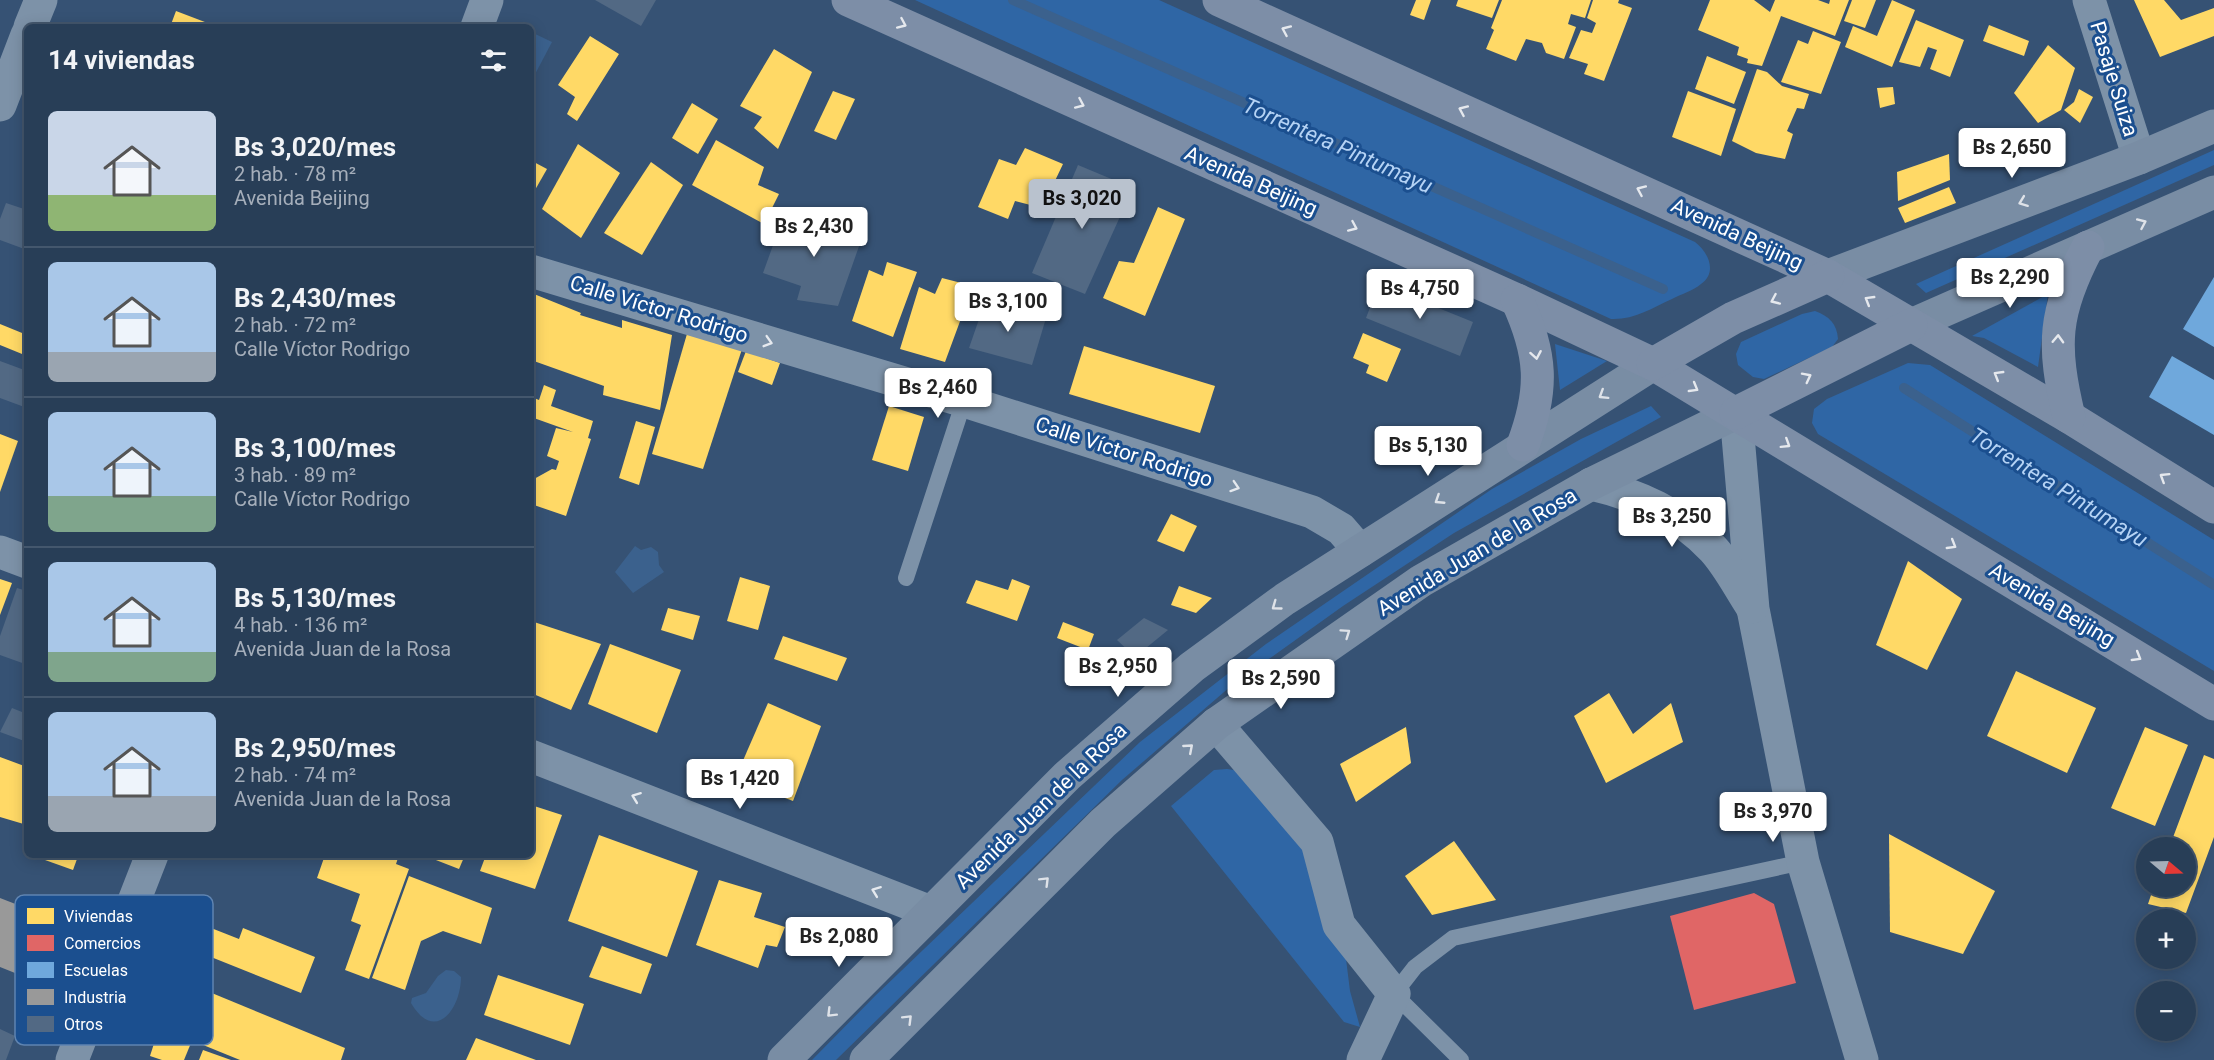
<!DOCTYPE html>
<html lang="es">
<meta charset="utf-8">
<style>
body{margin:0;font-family:Roboto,sans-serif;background:#30455d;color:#f1f3f6;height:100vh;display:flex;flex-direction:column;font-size:22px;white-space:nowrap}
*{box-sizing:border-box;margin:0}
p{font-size:20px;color:#a5aeba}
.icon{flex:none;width:33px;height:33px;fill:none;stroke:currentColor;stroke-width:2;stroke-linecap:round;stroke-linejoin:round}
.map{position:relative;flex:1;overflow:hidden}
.drawer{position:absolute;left:24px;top:24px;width:510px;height:834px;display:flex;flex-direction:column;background:#283e57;border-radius:9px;box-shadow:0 3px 15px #0003,0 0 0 2px #44576d}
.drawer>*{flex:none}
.needle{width:39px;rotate:109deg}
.controls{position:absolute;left:2136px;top:837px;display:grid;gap:12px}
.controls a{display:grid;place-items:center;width:60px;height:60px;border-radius:50%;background:#283e57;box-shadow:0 3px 15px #0003,0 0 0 2px #44576d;font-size:30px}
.price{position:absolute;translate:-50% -51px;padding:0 14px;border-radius:6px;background:#fff;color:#222;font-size:20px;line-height:39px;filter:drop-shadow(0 2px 3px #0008)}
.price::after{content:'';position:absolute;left:50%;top:36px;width:18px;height:14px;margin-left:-9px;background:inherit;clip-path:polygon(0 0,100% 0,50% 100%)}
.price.selected{background:#b9c2ce;color:#111}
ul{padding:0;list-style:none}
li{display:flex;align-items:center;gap:18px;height:150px;padding:0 24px}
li+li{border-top:2px solid #44576d}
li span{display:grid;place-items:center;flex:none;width:168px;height:120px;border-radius:9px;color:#555}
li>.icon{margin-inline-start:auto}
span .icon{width:72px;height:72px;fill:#fffc;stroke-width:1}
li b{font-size:26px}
h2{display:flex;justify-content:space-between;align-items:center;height:72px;padding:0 24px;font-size:26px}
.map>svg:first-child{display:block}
.green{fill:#2f66a5}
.water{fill:#3b618d}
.homes{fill:#ffd966}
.shops{fill:#e06666}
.schools{fill:#6fa8dc}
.industry{fill:#999}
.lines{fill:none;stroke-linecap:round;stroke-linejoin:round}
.stream{stroke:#3b618d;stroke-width:10}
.building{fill:#526984}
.service{stroke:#7d92a8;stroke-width:16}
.minor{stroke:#7d92a8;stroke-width:33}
.secondary{stroke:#798da4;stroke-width:33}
.primary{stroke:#7d8ea7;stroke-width:33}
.oneway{stroke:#e5e8ed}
.oneway2{stroke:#dee2e8}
.oneway3{stroke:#e5e9ee}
.labels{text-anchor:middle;stroke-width:6;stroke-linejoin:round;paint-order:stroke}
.street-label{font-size:21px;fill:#fff;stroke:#1b4f8f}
.water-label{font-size:22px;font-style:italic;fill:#b5d3f5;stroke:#1b4f8f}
.key{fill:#1b4f8f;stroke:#5f84b1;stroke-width:1.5}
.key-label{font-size:16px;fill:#fff}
</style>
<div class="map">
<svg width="2214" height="1060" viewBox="0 0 2214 1060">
<rect width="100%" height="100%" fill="#365274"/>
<g class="green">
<path d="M915 0H1159L1695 242C1708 252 1718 272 1701 284 1693 291 1681 294 1672 299 1652 308 1634 320 1611 319Z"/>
<path d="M2214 150V165L1926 293 1916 284Z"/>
<path d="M2048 294 2038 367 1984 338 1972 336Z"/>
<path d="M1815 311C1829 316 1837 324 1838 339L1832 347 1764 379 1753 377 1738 365 1736 354 1741 342 1802 314Z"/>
<path d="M1555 344 1607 361 1560 390Z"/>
<path d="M1908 363 1930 365 2214 540V671L1818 434 1812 423 1814 409 1827 399Z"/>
<path d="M1651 406 1661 417 1454 533 1343 606 1231 686 1122 780 836 1060H812L876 995 1140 742 1266 644 1492 489 1581 439Z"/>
<path d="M1227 769 1241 771 1306 853 1346 959 1350 991 1360 1027 1344 1022 1171 806 1214 770Z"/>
</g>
<g class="water">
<path d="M531 32 552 42 532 80 531 79Z"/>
<path d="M635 546 641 550 651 547 658 552 659 565 664 572 633 593 615 572Z"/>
<path d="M446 970 454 971 461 977C461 1009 435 1044 411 1003L412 998 426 993 438 976Z"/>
</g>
<g class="homes">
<path d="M1416 0H1431L1424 20 1410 15Z"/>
<path d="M1458 0H1499L1492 18 1456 6Z"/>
<path d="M1502 0H1591L1585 18 1571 14 1568 24 1576 27 1564 59 1546 53 1542 43 1526 39 1516 61 1486 49 1494 30 1491 28Z"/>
<path d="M1593 0H1619L1618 3 1632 8 1604 81 1584 74 1588 64 1569 58 1581 30 1592 33 1596 23 1587 18Z"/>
<path d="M1710 0H1754L1770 12 1775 0H1818L1829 4 1830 0H1849L1835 36 1781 16 1762 66 1747 63 1748 59 1737 55 1739 47 1698 30Z"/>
<path d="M1852 0H1876L1865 28 1844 21Z"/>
<path d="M1892 0 1915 10 1892 67 1845 47 1853 26 1877 36Z"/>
<path d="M2134 0H2164L2181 20 2214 8V36L2160 57Z"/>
<path d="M176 11 218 27H170Z"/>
<path d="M1916 20 1964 40 1950 77 1930 69 1937 50 1928 47 1920 67 1899 62Z"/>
<path d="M1989 25 2029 41 2024 56 1983 41Z"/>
<path d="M1813 31 1841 42 1821 94 1781 82 1798 40 1808 44Z"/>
<path d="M590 36 619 54 577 121 567 114 575 97 558 85Z"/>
<path d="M2048 45 2075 68 2061 110 2038 123 2014 93Z"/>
<path d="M774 49 812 72 778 149 754 128 762 117 740 106Z"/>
<path d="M1707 56 1746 72 1734 104 1695 89Z"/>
<path d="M1757 69 1767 72 1782 86 1809 94 1804 109 1797 108 1787 131 1793 134 1785 159 1756 153 1732 141Z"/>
<path d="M1893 87 1895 104 1880 108 1877 88Z"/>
<path d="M2079 89 2093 97 2080 123 2064 110 2074 102Z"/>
<path d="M833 91 855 99 836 140 814 131Z"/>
<path d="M1688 91 1736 109 1721 156 1672 137Z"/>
<path d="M692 103 718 119 698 154 672 138Z"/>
<path d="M716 140 764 167 758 185 779 194 764 224 692 185Z"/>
<path d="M578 144 620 173 581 238 542 209Z"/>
<path d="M1025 148 1063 164 1042 208 1015 201 1008 219 978 207 999 159 1016 165Z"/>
<path d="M1949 154 1950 180 1898 201 1897 172Z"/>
<path d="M532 161 547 169 531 197V162Z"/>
<path d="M651 162 683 185 642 255 604 233Z"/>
<path d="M1949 187 1956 203 1905 223 1898 208Z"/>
<path d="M1158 207 1185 219 1145 316 1103 298 1119 261 1134 263Z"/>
<path d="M887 262 917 272 893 337 852 321 869 270 883 276Z"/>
<path d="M942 278 973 286 945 362 900 349 919 287 935 294Z"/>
<path d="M534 294 581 313 580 315 622 328V320L672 335 660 410 603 395 604 386 531 360V303Z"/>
<path d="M0 324 27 335V356L0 345Z"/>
<path d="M689 327 743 346 703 469 652 454Z"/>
<path d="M1363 333 1401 349 1387 382 1366 373 1369 365 1353 358Z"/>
<path d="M1084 346 1215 386 1200 433 1069 394Z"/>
<path d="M746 351 780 363 772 385 738 372Z"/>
<path d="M544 385 556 390 551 406 593 421 588 438 591 439 566 516 531 504 534 479 552 469 556 470 559 461 547 456 556 428 573 432 531 417 534 398 539 400Z"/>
<path d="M889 406 924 417 908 471 872 460Z"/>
<path d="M636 421 655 427 639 485 619 478Z"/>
<path d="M0 434 18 441 0 492Z"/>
<path d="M1171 514 1197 526 1184 552 1157 541Z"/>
<path d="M1908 561 1962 599 1927 670 1876 645Z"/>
<path d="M740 577 770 586 758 630 727 621Z"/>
<path d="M0 579 12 583 0 615Z"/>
<path d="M1012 579 1030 586 1017 621 966 603 976 580 1008 590Z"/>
<path d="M1179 586 1212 598 1196 613 1171 605Z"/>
<path d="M668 608 700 616 693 640 661 630Z"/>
<path d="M531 621 601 644 571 710 531 693Z"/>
<path d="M1063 622 1094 634 1088 650 1057 638Z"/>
<path d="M783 636 847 658 837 681 774 659Z"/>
<path d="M610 644 681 670 657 733 588 704Z"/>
<path d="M2016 671 2096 708 2067 773 1987 736Z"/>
<path d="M1609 693 1633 734 1671 703 1683 742 1606 783 1574 716Z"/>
<path d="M768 703 821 726 793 801 735 779Z"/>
<path d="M1406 727 1411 763 1356 802 1340 764Z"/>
<path d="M2145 727 2188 745 2155 826 2111 808Z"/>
<path d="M2204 755 2214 759V837L2186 913 2148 904 2154 886H2186V848H2169Z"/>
<path d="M0 757 27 767V825L0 817Z"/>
<path d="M531 805 562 815 535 889 480 871 486 855H531Z"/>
<path d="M1889 834 1995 891 1963 954 1890 932Z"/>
<path d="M599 835 698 871 667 957 568 921Z"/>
<path d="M1454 841 1496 900 1432 915 1405 876Z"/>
<path d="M31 855H65L77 859 73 870Z"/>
<path d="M325 855H399L396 864 409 869 369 979 345 970 361 925 351 921 360 894 317 878Z"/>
<path d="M423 855H465L459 869Z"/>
<path d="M409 876 492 908 481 944 443 931 421 941 405 990 372 978Z"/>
<path d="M719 880 762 893 754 917 785 927 777 947 766 945 758 968 696 945Z"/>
<path d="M206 926 239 939 243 928 315 957 301 993 196 951Z"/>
<path d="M602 946 652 964 641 994 589 977Z"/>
<path d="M498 975 584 1004 570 1045 484 1015Z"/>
<path d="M173 977 345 1048 341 1060H240L154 1025Z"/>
<path d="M158 1031 191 1043 184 1060H162L150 1056Z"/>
<path d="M476 1038 536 1060H466Z"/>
<path d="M203 1050 231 1060H199Z"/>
</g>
<path class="shops" d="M1754 893 1774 904 1796 983 1694 1010 1670 916Z"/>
<g class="schools">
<path d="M2214 277V347L2183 329Z"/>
<path d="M2172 356 2214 380V435L2149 397Z"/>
</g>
<path class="industry" d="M0 898 90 933 65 993 0 967Z"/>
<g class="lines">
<g class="stream">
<path d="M1013 0 1663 289"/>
<path d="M1904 388 2214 585"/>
</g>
</g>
<g class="building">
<path d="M595 0H656L641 26Z"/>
<path d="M1078 165 1133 188 1085 294 1032 273Z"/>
<path d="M6 203 27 210V250L0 240V219Z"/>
<path d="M784 215 864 232 838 306 797 300 801 286 763 273Z"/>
<path d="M1379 284 1473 322 1460 356 1366 318Z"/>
<path d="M985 302 1046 318 1032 365 969 348Z"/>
<path d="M0 361 27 371V408L0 398Z"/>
<path d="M17 588 27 591 25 664 0 655V636Z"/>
<path d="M1144 618 1168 630 1135 657 1117 640Z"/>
<path d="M12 708 27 714V742L0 732Z"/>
<path d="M0 1029 15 1036 6 1060H0Z"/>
</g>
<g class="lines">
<g class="service">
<path d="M906 578 964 401"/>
<path d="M1461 1060 1394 994 1415 967 1453 938 1803 862"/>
</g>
<g class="minor">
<path d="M2089 0 2139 158"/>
<path d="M30 27 41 0"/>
<path d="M477 27 487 0"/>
<path d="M0 105 27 35"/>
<path d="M531 271 964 401 1312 512 1341 529 1360 551"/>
<path d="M1736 413 1753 609 1803 862 1862 1060"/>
<path d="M1591 484C1638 495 1679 513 1713 549 1728 565 1740 589 1752 607"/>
<path d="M0 552 27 562"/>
<path d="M1216 724 1317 842 1339 925 1394 994 1363 1060"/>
<path d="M531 756 931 912"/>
<path d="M72 1060 152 855"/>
</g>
<g class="secondary">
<path d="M1828 276 2139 158 2214 126"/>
<path d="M1911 325 2214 192"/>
<path d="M784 1060 1067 776 1192 667 1285 599 1653 364"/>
<path d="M866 1060 1103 823 1216 724 1421 581 1591 484 1736 413"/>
</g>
<g class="primary">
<path d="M848 0 1517 300 1653 364 2214 704"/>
<path d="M1219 0 1828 276 2069 417 2214 507"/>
<path d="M1517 300C1542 354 1544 389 1523 445"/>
<path d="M1653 364 1733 318 1828 276"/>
<path d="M1736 413 1911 325"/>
<path d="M2069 417C2052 345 2053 313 2088 247"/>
</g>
</g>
<defs><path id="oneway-chevron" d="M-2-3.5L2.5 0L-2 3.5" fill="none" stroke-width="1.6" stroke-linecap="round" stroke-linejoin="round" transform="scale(1.5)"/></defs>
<g class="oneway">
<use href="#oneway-chevron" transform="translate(902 24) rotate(24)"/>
<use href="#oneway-chevron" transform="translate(1286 30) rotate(-156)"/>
<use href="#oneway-chevron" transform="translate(1080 104) rotate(24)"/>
<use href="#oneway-chevron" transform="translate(1463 110) rotate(-156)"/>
<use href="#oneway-chevron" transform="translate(1641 190) rotate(-156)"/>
<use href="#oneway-chevron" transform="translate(1353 227) rotate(24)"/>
<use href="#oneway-chevron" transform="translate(1775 300) rotate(156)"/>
<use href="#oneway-chevron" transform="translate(1869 300) rotate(-149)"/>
<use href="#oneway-chevron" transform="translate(2058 339) rotate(-88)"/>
<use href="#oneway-chevron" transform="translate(1536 355) rotate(80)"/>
<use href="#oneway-chevron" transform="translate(1998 375) rotate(-149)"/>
<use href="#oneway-chevron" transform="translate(1807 377) rotate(-27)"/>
<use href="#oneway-chevron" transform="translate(1694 388) rotate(30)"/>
<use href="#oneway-chevron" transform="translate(1786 444) rotate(32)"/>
<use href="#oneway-chevron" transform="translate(2164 477) rotate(-148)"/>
<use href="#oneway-chevron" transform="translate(1952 545) rotate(31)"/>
<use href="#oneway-chevron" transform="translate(2137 657) rotate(31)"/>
</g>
<g class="oneway2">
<use href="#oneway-chevron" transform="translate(2023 202) rotate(159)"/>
<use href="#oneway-chevron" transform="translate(2142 223) rotate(-24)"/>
<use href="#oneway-chevron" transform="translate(1603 395) rotate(148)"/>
<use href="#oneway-chevron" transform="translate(1439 500) rotate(147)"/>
<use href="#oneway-chevron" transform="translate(1276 606) rotate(144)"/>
<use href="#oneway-chevron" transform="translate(1346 633) rotate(-35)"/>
<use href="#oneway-chevron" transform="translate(1189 748) rotate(-41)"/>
<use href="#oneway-chevron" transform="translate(1045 881) rotate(-45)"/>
<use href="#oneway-chevron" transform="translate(831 1013) rotate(135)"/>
<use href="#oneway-chevron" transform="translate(908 1019) rotate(-45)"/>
</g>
<g class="oneway3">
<use href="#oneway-chevron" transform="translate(768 342) rotate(17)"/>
<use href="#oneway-chevron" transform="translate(1235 487) rotate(18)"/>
<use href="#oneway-chevron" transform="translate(636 797) rotate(-159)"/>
<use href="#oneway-chevron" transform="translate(876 891) rotate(-159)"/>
</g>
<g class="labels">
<g class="street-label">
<text transform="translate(2114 79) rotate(73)" y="7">Pasaje Suiza</text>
<text transform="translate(1251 181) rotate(24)" y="7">Avenida Beijing</text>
<text transform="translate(1737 234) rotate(25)" y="7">Avenida Beijing</text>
<text transform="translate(659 309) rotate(17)" y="7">Calle Víctor Rodrigo</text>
<text transform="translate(1124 452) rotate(18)" y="7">Calle Víctor Rodrigo</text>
<text transform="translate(1477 552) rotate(-31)" y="7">Avenida Juan de la Rosa</text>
<text transform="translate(2052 605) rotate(31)" y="7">Avenida Beijing</text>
<text transform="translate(1041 806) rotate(-44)" y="7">Avenida Juan de la Rosa</text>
</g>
<g class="water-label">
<text transform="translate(1338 145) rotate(24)" y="8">Torrentera Pintumayu</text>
<text transform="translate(2059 487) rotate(32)" y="8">Torrentera Pintumayu</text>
</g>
</g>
<rect x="15" y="895" width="198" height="150" rx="9" class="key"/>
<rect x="27" y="908" width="27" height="16" fill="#ffd966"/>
<rect x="27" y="935" width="27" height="16" fill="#e06666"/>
<rect x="27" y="962" width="27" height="16" fill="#6fa8dc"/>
<rect x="27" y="989" width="27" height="16" fill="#999"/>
<rect x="27" y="1016" width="27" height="16" fill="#526984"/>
<g class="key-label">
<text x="64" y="922">Viviendas</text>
<text x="64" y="949">Comercios</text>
<text x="64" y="976">Escuelas</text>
<text x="64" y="1003">Industria</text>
<text x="64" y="1030">Otros</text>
</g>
</svg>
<div class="controls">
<a><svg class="needle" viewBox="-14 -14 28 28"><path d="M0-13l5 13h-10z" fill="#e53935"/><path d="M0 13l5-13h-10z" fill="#a5aeba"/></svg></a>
<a>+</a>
<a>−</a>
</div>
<b class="price" style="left:2012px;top:179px">Bs 2,650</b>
<b class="price selected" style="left:1082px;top:230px">Bs 3,020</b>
<b class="price" style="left:814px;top:258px">Bs 2,430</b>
<b class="price" style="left:2010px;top:309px">Bs 2,290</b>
<b class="price" style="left:1420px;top:320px">Bs 4,750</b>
<b class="price" style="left:1008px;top:333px">Bs 3,100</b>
<b class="price" style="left:938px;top:419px">Bs 2,460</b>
<b class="price" style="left:1428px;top:477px">Bs 5,130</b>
<b class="price" style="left:1672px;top:548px">Bs 3,250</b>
<b class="price" style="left:1118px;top:698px">Bs 2,950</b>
<b class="price" style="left:1281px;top:710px">Bs 2,590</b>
<b class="price" style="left:740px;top:810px">Bs 1,420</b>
<b class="price" style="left:1773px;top:843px">Bs 3,970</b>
<b class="price" style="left:839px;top:968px">Bs 2,080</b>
<section class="drawer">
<h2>14 viviendas<svg class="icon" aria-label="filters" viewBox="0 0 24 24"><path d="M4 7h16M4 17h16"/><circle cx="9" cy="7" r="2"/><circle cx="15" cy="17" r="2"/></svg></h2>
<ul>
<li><span style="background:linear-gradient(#c9d6e8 70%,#8fb573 0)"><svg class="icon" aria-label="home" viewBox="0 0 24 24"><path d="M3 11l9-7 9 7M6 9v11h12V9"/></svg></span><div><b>Bs 3,020/mes</b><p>2 hab. · 78 m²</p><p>Avenida Beijing</p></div></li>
<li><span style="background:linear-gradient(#a9c7e8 75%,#9aa5b1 0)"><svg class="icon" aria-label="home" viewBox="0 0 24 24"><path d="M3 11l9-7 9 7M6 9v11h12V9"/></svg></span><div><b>Bs 2,430/mes</b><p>2 hab. · 72 m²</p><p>Calle Víctor Rodrigo</p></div></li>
<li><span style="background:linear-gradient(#a9c7e8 70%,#7fa58c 0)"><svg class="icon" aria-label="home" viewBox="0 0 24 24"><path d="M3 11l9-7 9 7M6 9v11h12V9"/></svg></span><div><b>Bs 3,100/mes</b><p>3 hab. · 89 m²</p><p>Calle Víctor Rodrigo</p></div></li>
<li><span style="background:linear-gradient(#a9c7e8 75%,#7fa58c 0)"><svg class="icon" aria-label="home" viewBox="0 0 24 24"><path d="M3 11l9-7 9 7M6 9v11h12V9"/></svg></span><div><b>Bs 5,130/mes</b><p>4 hab. · 136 m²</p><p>Avenida Juan de la Rosa</p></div></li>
<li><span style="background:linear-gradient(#a9c7e8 70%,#9aa5b1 0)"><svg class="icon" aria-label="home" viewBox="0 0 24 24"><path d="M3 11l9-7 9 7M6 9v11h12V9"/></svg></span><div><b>Bs 2,950/mes</b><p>2 hab. · 74 m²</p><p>Avenida Juan de la Rosa</p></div></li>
</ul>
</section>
</div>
